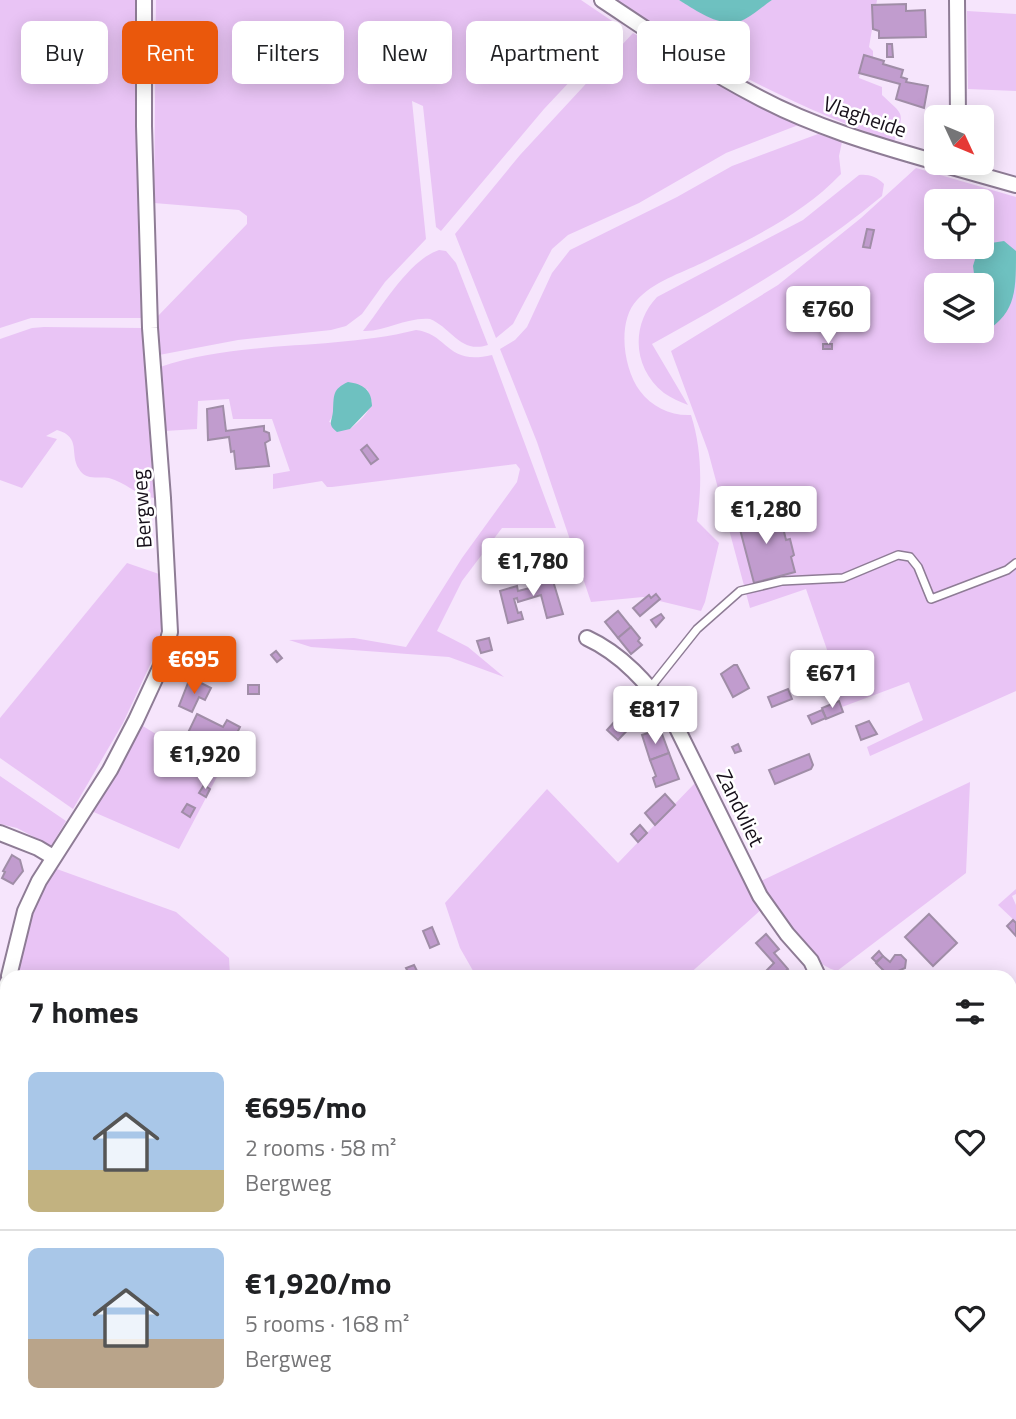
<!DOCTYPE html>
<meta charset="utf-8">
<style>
body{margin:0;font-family:"Titillium Web",sans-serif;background:#f6f6f6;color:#202124;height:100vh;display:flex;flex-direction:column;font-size:26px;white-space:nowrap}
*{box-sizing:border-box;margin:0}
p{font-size:23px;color:#757577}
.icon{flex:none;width:38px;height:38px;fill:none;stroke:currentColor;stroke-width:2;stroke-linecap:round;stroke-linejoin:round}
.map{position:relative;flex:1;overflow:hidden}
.panel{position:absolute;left:0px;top:970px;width:1017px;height:450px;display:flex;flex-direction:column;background:#fff;border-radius:21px 21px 0 0;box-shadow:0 4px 18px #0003}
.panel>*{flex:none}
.top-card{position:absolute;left:21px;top:21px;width:975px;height:63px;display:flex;gap:14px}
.needle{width:46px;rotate:134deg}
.buttons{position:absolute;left:924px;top:105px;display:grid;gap:14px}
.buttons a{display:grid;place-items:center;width:70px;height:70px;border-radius:10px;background:#fff;box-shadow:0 4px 18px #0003;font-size:35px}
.price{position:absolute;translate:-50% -60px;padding:0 16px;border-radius:7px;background:#fff;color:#222;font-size:23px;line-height:46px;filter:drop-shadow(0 2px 4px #0008)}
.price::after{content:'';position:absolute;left:50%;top:42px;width:21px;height:16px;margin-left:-10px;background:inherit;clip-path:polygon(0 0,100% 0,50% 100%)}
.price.on{background:#ea580c;color:#fff}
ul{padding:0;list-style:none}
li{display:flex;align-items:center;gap:21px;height:175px;padding:0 28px}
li+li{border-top:2px solid #e0e0e0}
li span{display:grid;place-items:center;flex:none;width:196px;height:140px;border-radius:10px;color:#555}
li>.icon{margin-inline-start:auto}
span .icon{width:84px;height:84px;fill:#fffc;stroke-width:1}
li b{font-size:30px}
h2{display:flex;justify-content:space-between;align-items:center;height:84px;padding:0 28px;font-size:30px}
.chip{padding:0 24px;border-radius:10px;background:#fff;box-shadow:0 4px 18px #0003;font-size:24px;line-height:63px}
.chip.on{background:#ea580c;color:#fff}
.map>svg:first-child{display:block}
.green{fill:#e9c4f5;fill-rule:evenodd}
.water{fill:#6ec1c0}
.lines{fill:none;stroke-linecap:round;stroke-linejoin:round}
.stream{stroke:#6ec1c0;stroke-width:4.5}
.building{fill:#c19cce;stroke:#a08da7;stroke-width:2}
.lane-casing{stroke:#8e7c95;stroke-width:10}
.street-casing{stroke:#8e7c95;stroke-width:18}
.secondary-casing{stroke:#8e7c95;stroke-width:24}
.lane{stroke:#fff;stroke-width:7}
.street{stroke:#fff;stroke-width:14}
.secondary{stroke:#fff;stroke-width:21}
.labels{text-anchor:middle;stroke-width:5;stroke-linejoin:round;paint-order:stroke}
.street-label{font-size:21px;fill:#150e18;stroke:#fff}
</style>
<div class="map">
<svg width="1016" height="1419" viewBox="0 0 1016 1419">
<rect width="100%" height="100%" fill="#f6e5fc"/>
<g class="green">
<path d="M0 0H140L138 213 141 318H31L0 328Z"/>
<path d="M156 0H581L621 27 544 109 441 231 436 227 423 106 412 101 426 239 385 282 362 314 346 326 331 330 238 340 159 355 157 317 247 224V216L239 210 154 203Z"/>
<path d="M611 0H679L697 10 767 3 772 0H877L869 47 873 51V60L863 59 859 78 882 87V95C904 116 905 111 894 142 794 107 701 57 611 0Z"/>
<path d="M967 11 1016 14V91L968 89Z"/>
<path d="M633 33 741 94 801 124 726 153 639 203 568 235 552 249 513 324 496 338 455 234 520 155Z"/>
<path d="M818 134 842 142 839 156 841 174C802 215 752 238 702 263 681 273 653 282 637 300 617 321 623 368 640 391 652 407 671 416 691 415 702 449 702 486 697 521L719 543 705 602 701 611 643 597 591 602 537 442 500 349 515 340 527 327 552 273 570 250 677 197 732 166Z"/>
<path d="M916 168 1016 197V691L870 756 867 747 923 720 909 682 842 707 837 695 842 693 806 589 750 608 708 451 671 351 778 285 861 218ZM936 201H982V247H936ZM936 285H982V331H936Z"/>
<path d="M859 175C869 174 877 177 884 184L882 196C811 255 732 300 652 344L688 405C680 402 671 398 664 393 632 368 631 324 657 297L803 220Z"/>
<path d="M439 250 446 251 456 263 488 345C460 354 452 328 430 319 406 317 386 332 363 331 382 307 409 260 439 250Z"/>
<path d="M44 327 142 328 154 498C136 495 125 482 109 478 98 476 86 481 79 469 69 454 82 437 57 430L46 436 57 439 22 488 0 480V339L32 328Z"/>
<path d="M416 330C449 334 446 366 492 355L556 528H502L462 581 437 631 468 647 504 677 449 657 311 647 289 640 354 638 406 647 462 558 517 482 520 469 516 464 332 487H327L322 481 273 489V474L290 471 272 419H233L229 399 198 401 197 429 165 431 160 367C243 339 332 351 416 330ZM367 389 372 402C368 414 360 421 350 429L329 422 333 415Z"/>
<path d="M127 563 159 574 163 620 156 652 123 723 73 809 0 758V718Z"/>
<path d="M138 723 219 773 179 849 89 810Z"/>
<path d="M0 776 66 821 51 846 17 828 0 824Z"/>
<path d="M696 782 763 908 687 976H476L460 948 445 903 547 789 618 863Z"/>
<path d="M970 782 966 873 837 971C801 960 780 912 761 881Z"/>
<path d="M54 868 176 912 229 958 230 976H8C17 939 35 901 54 868Z"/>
<path d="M1016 889V894L1012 896 1016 905V922L998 905Z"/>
<path d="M1016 1338V1419H929L937 1412H1010V1344Z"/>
<path d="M231 1412H426L431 1419H231Z"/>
</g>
<g class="water">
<path d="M679 0H772C763 6 755 14 745 19 724 31 697 11 679 0Z"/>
<path d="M1004 241 1016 251C1016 295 1016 314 979 336L969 331H982V285H973L975 281 973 266 977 253 991 243Z"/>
<path d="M348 382C363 384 372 390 372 406L350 429 337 432C327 424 332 422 333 411 334 396 332 389 348 382Z"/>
</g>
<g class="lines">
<g class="stream">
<path d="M1010 1352 1016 1346"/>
<path d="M937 1419 944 1412"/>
</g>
</g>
<g class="building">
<path d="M906 4V11L925 10 926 37 879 38V31L873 29 872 5Z"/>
<path d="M887 44H892L893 57H887Z"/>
<path d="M864 55 884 61 883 64 903 70 901 77 907 79 906 82 928 86 924 108 896 99 900 84 859 73Z"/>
<path d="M867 229 874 230 870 248 863 247Z"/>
<rect x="823" y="344" width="9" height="5"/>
<path d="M223 406 226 431 264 426V431L269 433 270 440 265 443 269 466 236 469 234 451 231 452 229 437 208 440 207 409Z"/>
<path d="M367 445 378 459 371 464 361 450Z"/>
<path d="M777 503 786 540 790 539 794 555 791 557 795 572 754 583 736 514 746 511 748 520 779 512 777 504 775 505Z"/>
<path d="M550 571 563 614 547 618 541 595 518 602 517 598 514 599 518 613 521 612 523 619 508 623 500 591 517 586 518 591 538 586 535 575Z"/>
<path d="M656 594 660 599 640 616 633 608 649 595 651 598Z"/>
<path d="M618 611 631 627 618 638 605 622Z"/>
<path d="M661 614 664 618 656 627 651 620Z"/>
<path d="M631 627 640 638 638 641 642 645 631 654 618 638Z"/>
<path d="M489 638 492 650 481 653 477 641Z"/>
<path d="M276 651 282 658 277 662 271 655Z"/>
<path d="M734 665H737L749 688 733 697 721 674Z"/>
<path d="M199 682 211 688 205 700 199 697 192 712 179 706 188 683 195 687Z"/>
<rect x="248" y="685" width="11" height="9"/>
<path d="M788 689 792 699 772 707 768 697Z"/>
<path d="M839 701 843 712 826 719 822 708Z"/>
<path d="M626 709 637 720 618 740 607 730Z"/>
<path d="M822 710 826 718 812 724 808 716Z"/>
<path d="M197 714 223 727 227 720 240 727 236 735 245 739 234 760 225 756 224 759 185 739Z"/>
<path d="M869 721 877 734 861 740 856 726Z"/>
<path d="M651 732 653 737 662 734 669 753 650 760 642 735Z"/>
<path d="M738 744 741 751 735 753 732 747Z"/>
<path d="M669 753 679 779 656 787 653 778 656 776 650 760Z"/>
<path d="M809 754 813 765 811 769 775 784 769 770Z"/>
<path d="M204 785 210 789 206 797 199 793Z"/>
<path d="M665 794 675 805 655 825 645 813Z"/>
<path d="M187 804 195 808 190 817 182 812Z"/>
<path d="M640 825 647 833 638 842 631 834Z"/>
<path d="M12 855 20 860 23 871 13 884 2 878 5 872 3 871Z"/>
<path d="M929 914 957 943 933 966 905 937Z"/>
<path d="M1013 920 1016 923V936L1007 926Z"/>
<path d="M432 927 439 944 430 948 423 931Z"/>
<path d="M766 934 779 949 774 953 788 969 779 976H773L767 970 774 963 756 943Z"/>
<path d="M879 951 883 956 876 962 872 958Z"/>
<path d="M895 955H901L906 960 905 968 898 971 904 976H889L876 963 883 956 890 962Z"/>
<path d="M414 965 417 971 422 976H410L406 968Z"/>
<path d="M1016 1006V1027L1012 1031 1010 1012Z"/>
<path d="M1014 1044 1016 1046V1061L1010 1066V1047Z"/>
<path d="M1016 1061V1081L1010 1074V1066Z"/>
<path d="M3 1087 7 1089V1107L2 1104 0 1107V1092Z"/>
<path d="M1016 1187V1222L1013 1225 1010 1222V1201L1012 1199 1010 1194Z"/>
<rect x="0" y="1309" width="7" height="32"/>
<path d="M0 1375 7 1376V1393H0Z"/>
<path d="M233 1412H267L269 1419H233Z"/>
<path d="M267 1412H306L305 1419H267H269Z"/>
<path d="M360 1412H375L374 1419H360Z"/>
<path d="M481 1412H489L495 1419H479L476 1417Z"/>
<path d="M489 1412H505L508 1416 506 1419H495Z"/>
<path d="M571 1412H582L584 1414 593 1412 600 1419H569L566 1417Z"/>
<path d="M756 1412H771L779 1419H754L751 1417Z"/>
<path d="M771 1412H787L781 1419Z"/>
<path d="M852 1412 856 1416 852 1419H836L830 1413Z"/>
</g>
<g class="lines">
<g class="lane-casing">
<path id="lane" d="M650 688 697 629 740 591 782 581 843 578 898 555 910 557 918 567 931 599 1007 570 1016 563"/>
</g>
<g class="street-casing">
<g id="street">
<path d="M602 0C652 33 702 68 756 96 811 126 876 145 936 162"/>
<path d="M957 0 958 117"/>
<path d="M938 163 1016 185"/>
<path d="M587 638C622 654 648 684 670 714L760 896 787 934 811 961 818 976"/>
<path d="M0 833 38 848 53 857"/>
<path d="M9 976 25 911 39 881 110 770 136 720 161 666 170 632 163 498 150 328 144 126V0"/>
<path d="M0 1006 7 983"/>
<path d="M0 1061H7"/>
<path d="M1010 1124 1016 1132"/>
<path d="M0 1140 7 1146"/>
<path d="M1010 1172 1016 1166"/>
<path d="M0 1223H7"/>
<path d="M0 1406 7 1407"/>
<path d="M52 1412 113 1419"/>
<path d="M179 1419 183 1412"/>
<path d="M534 1419 540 1412"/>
<path d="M721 1419 727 1412"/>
</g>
</g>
<g class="secondary-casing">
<g id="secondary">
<path d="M1010 1309 1016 1301"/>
<path d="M898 1419 905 1412"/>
</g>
</g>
<use href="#lane" class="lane"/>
<use href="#street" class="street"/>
<use href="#secondary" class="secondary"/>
</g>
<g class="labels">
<g class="street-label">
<text transform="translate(865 117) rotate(19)" y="7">Vlagheide</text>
<text transform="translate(142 509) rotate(-94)" y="7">Bergweg</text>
<text transform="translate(740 808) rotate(64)" y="7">Zandvliet</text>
</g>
</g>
</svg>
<div class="buttons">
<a><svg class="needle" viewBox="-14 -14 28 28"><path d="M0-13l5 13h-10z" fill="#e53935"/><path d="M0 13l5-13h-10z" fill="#757577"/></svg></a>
<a><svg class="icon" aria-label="locate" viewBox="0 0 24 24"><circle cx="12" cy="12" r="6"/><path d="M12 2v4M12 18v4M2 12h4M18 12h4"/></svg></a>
<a><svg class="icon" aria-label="layers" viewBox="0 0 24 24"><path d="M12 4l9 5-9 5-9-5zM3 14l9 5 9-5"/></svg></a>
</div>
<b class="price" style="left:828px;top:346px">€760</b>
<b class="price" style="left:766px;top:546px">€1,280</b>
<b class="price" style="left:533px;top:598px">€1,780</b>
<b class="price on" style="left:194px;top:696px">€695</b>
<b class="price" style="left:832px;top:710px">€671</b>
<b class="price" style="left:655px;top:746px">€817</b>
<b class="price" style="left:205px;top:791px">€1,920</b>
<div class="top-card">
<a class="chip">Buy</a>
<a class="chip on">Rent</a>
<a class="chip">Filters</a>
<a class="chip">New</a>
<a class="chip">Apartment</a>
<a class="chip">House</a>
</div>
<section class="panel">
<h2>7 homes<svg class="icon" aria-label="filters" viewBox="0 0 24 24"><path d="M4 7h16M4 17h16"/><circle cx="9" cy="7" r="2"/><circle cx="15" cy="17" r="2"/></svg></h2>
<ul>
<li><span style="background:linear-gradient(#a9c7e8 70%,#c2b280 0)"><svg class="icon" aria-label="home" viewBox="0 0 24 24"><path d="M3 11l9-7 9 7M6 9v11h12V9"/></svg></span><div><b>€695/mo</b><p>2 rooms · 58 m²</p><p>Bergweg</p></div><svg class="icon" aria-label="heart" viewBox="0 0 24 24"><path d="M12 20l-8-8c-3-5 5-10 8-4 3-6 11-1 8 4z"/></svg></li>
<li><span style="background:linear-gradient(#a9c7e8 65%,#b9a48a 0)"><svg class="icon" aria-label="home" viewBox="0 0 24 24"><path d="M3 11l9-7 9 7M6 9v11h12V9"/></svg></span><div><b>€1,920/mo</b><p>5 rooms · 168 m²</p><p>Bergweg</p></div><svg class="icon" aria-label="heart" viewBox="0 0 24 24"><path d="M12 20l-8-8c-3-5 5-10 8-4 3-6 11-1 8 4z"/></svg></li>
</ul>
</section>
</div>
